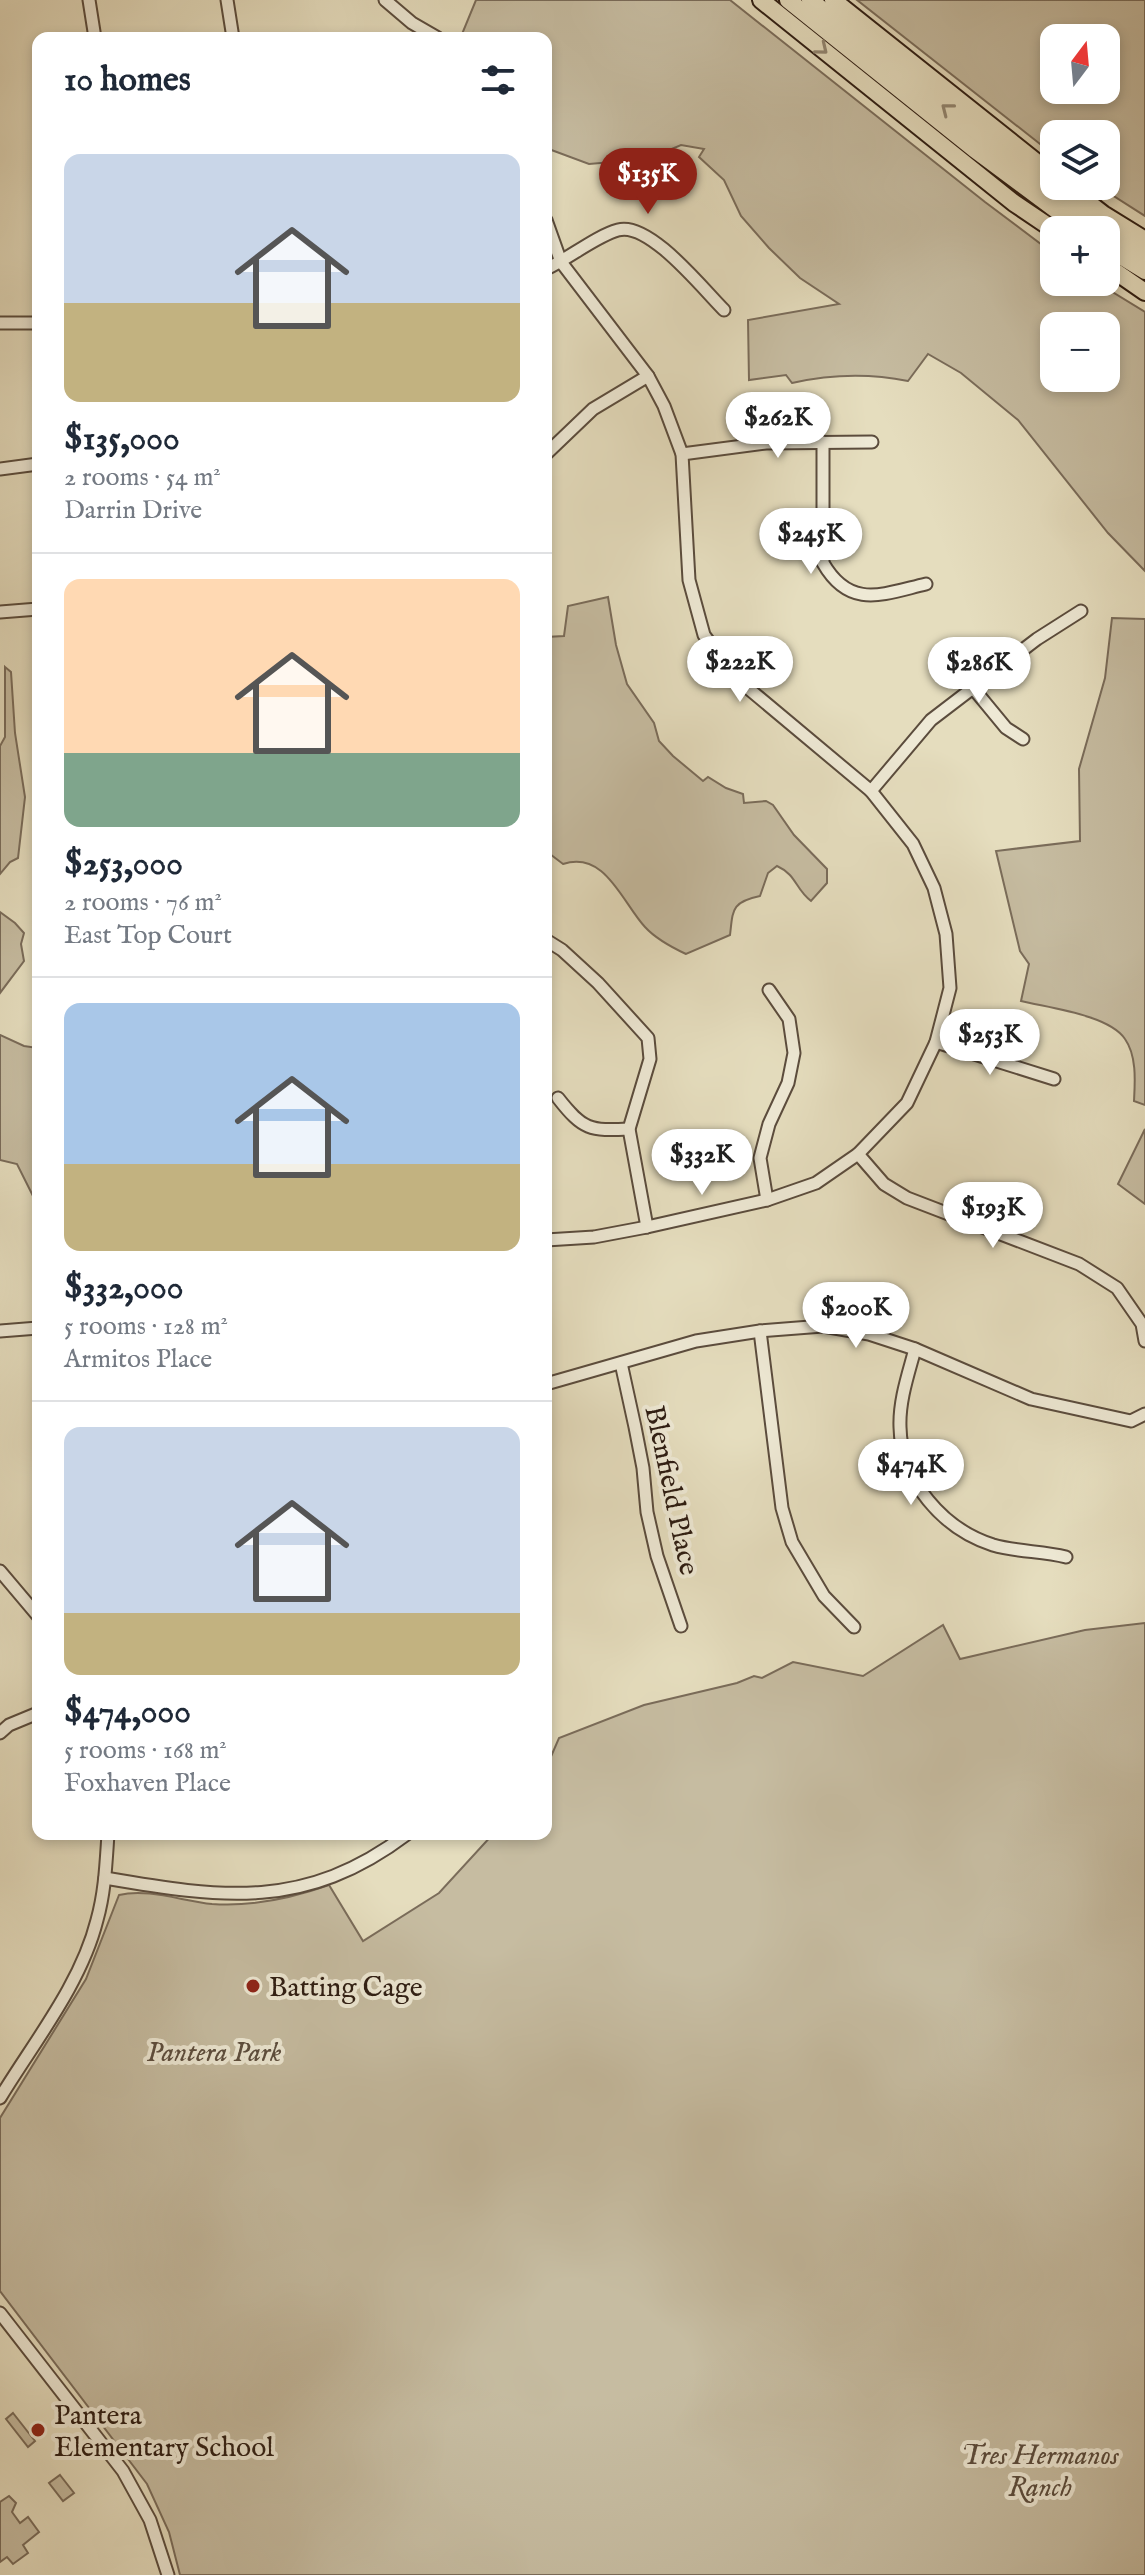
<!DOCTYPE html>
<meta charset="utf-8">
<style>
body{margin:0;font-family:"IM FELL English",serif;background:#f2f2f3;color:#1f2937;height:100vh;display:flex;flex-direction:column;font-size:30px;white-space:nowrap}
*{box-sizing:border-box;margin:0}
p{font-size:26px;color:#747a83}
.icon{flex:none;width:44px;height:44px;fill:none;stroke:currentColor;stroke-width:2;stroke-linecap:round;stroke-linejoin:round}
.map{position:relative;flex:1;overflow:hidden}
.side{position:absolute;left:32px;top:32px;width:520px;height:1808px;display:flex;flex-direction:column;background:#fff;border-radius:16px;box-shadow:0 4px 12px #0003}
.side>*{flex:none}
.needle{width:52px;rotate:16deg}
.tools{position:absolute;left:1040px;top:24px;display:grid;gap:16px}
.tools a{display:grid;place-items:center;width:80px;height:80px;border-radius:16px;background:#fff;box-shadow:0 4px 12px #0003;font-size:40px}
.price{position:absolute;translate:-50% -68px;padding:0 18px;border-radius:28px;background:#fff;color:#222;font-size:26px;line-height:52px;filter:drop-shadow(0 2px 4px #0008)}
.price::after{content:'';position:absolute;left:50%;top:48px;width:24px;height:18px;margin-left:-12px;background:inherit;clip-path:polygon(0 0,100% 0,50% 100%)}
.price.active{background:#8f2418;color:#fff}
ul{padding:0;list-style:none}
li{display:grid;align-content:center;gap:16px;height:424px;padding:0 32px}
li+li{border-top:2px solid #e0e1e3}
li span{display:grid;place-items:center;height:248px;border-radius:16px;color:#555}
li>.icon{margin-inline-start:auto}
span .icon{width:144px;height:144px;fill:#fffc;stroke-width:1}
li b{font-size:34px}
h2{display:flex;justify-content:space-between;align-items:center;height:96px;padding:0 32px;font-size:34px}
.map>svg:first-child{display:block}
.green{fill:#c6bca1;stroke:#7a6c5a;stroke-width:2;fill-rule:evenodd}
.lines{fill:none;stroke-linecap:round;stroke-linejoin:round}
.minor-casing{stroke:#5b4c3d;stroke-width:15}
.highway-casing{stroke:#2d1c12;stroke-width:20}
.minor{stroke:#eee9d5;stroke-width:11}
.highway{stroke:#e5ddbe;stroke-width:16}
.oneway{stroke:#928671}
.poi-dot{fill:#8f2418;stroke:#eee9d5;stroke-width:3}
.labels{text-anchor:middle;stroke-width:8;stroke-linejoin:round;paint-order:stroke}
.street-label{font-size:28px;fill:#2d1c12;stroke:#eee9d5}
.poi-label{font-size:28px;fill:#2d1c12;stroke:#eee9d5;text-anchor:start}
.park-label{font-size:28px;font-style:italic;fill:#5b4c3d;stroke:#eee9d5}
</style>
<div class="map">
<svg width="1145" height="2575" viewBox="0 0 1145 2575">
<rect width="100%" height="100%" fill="#e5ddbe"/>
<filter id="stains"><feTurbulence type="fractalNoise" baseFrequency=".0025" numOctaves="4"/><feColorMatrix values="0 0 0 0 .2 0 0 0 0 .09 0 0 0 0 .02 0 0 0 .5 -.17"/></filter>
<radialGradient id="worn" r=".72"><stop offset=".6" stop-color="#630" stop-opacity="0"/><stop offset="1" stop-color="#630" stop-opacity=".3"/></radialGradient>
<g class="green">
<path d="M476 0H730L985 202 1054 254V282H1096L1145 312V571L1108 533 1018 420 961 373 928 354 908 381C868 373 832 374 792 383L786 375 749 380 748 320 839 304 800 278 769 248 741 216 724 180 699 157 704 149 681 145 648 159 589 164 546 148V38H469L462 34ZM1054 326H1106V378H1054Z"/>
<path d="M857 0H1145V216L1098 186H1106V134H1054V155ZM1054 38H1106V90H1054Z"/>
<path d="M608 597 616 645 627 684 654 723 659 741 673 756 703 781 708 777 726 788 743 794 744 803 766 801 773 805 794 835 827 869V883L811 901C795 889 797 875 777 866L768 873 760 896C731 902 733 910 730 935L686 954C671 947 656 939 645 927 622 902 605 850 563 864L546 851V637L564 636 568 606Z"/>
<path d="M1112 618 1145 619V1105L1134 1101C1135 1082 1137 1056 1125 1039 1109 1015 1049 1008 1021 1001L1029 964 1020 951 996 851 1080 841 1079 769 1105 678Z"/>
<path d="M5 667 11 672 15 733 25 797 18 858 10 862 0 874V746L5 737Z"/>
<path d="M0 912 15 923 24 933 21 944 24 961 0 993Z"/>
<path d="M0 1035 24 1046 38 1048V1206L17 1164 0 1160Z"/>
<path d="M1145 1129V1204L1118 1184Z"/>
<path d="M1145 1623V2575H180L169 2532 147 2484 0 2291V2118L86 1979 119 1895C148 1888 182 1901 212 1904 252 1907 292 1898 329 1885L363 1941 439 1893 493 1834H546V1768L559 1738 644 1705 737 1683 754 1676 762 1678 793 1662 863 1676 943 1625 960 1659 1085 1630Z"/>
<path d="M13 2413 35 2441 28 2447 6 2419Z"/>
<path d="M60 2475 74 2493 63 2501 49 2483Z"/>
<path d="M9 2496 16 2503 12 2512 20 2523 28 2517 39 2532 23 2545 28 2553 13 2564 7 2557 0 2562V2502Z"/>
</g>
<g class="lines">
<g class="minor-casing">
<g id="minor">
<path d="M89 0 95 38"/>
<path d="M227 0 233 38"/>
<path d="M385 0 412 23 438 38"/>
<path d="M546 220 561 262 648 376 664 406 682 454 689 580 704 635 737 679 871 791 913 844 934 888 946 934 950 988 936 1042 907 1103 858 1154 816 1183 767 1200 647 1227 594 1237 546 1240"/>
<path d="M546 269C568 259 596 236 618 230 649 221 702 288 724 310"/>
<path d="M0 323H38"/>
<path d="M823 442V563C850 610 883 594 926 584"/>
<path d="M546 454 593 409 648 376"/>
<path d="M682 454 766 443 872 442"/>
<path d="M0 469 38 464"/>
<path d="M0 612 38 609"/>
<path d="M973 688 1006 728 1023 739"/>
<path d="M871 791 931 720 1037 639 1081 611"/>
<path d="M546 940 562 950 598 983 648 1038 650 1059 629 1129 647 1227"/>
<path d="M936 1042 1054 1079"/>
<path d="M558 1098C583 1130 590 1131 629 1129"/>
<path d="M858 1154 884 1184 907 1198 1079 1264 1117 1288 1142 1324 1145 1341"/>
<path d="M767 1200 760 1158 769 1124 788 1083 794 1053 789 1019 769 990"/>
<path d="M0 1331 38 1328"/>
<path d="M760 1331 782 1508 792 1542 824 1596 854 1627"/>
<path d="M915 1349C908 1375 899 1401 900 1427 901 1481 943 1529 993 1545 1017 1552 1042 1551 1066 1557"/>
<path d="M621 1363 635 1427 643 1468 647 1512 657 1556 681 1626"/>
<path d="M546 1384 696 1341 760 1331 823 1326 869 1334 915 1349 1031 1399 1131 1421 1145 1414"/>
<path d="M0 1571 38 1616"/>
<path d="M0 1733 9 1725 38 1713"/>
<path d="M105 1878C222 1898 305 1911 407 1834"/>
<path d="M0 2098C34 2042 81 1984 97 1920 105 1892 106 1863 108 1834"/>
<path d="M0 2313 123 2471 150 2520 168 2575"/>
</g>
</g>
<g class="highway-casing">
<g id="highway">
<path d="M761 0 1014 203 1054 230"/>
<path d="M788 0 974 149 1083 230"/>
<path d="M810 0 1062 199 1145 254"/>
<path d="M833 0 1054 176"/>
<path d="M1067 186 1103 214 1145 240"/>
<path d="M1106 247 1145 271"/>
<path d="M1106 265 1145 292"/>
</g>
</g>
<use href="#minor" class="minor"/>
<use href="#highway" class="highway"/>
</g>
<defs><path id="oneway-chevron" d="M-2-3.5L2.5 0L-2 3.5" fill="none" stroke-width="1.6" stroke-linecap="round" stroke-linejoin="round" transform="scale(2)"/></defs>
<g class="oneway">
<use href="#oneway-chevron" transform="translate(822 49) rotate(39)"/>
<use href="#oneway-chevron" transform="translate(947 109) rotate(-142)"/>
</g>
<g class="poi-dot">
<circle cx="253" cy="1986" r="8"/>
<circle cx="38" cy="2430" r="8"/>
</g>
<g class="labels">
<g class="street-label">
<text transform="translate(673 1490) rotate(78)" y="10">Blenfield Place</text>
</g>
<g class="poi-label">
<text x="269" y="1996">Batting Cage</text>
<text x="54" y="2424">Pantera<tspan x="54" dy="32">Elementary School</tspan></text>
</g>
<g class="park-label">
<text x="214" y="2061">Pantera Park</text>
<text x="1040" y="2464">Tres Hermanos<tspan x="1040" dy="32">Ranch</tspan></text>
</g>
</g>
<rect width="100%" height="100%" filter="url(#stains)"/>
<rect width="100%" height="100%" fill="url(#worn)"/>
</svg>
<div class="tools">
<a><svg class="needle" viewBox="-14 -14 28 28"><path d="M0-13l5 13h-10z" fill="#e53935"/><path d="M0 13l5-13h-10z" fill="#747a83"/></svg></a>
<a><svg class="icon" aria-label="layers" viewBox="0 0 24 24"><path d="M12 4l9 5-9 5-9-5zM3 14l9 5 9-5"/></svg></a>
<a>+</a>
<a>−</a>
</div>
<b class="price active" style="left:648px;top:216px">$135K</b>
<b class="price" style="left:778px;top:460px">$262K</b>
<b class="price" style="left:811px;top:576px">$245K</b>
<b class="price" style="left:740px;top:704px">$222K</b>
<b class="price" style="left:979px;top:705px">$286K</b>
<b class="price" style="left:990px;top:1077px">$253K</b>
<b class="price" style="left:702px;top:1197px">$332K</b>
<b class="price" style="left:993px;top:1250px">$193K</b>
<b class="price" style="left:856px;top:1350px">$200K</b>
<b class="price" style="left:911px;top:1507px">$474K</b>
<section class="side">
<h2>10 homes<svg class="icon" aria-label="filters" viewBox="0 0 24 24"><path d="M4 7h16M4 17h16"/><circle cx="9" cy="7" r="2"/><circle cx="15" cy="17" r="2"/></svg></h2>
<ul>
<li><span style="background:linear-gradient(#c9d6e8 60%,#c2b280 0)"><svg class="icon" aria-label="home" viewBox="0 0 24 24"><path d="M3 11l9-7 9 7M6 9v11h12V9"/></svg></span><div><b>$135,000</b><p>2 rooms · 54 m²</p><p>Darrin Drive</p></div></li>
<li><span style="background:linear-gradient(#ffd9b3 70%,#7fa58c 0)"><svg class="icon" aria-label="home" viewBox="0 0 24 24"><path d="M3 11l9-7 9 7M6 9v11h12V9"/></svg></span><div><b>$253,000</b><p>2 rooms · 76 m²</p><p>East Top Court</p></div></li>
<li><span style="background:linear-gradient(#a9c7e8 65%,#c2b280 0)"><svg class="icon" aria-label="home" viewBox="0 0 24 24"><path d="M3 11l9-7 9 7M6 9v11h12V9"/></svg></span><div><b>$332,000</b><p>5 rooms · 128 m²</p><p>Armitos Place</p></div></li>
<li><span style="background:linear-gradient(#c9d6e8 75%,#c2b280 0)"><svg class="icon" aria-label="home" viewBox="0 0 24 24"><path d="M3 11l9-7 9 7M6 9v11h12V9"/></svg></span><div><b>$474,000</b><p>5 rooms · 168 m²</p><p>Foxhaven Place</p></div></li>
</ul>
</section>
</div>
